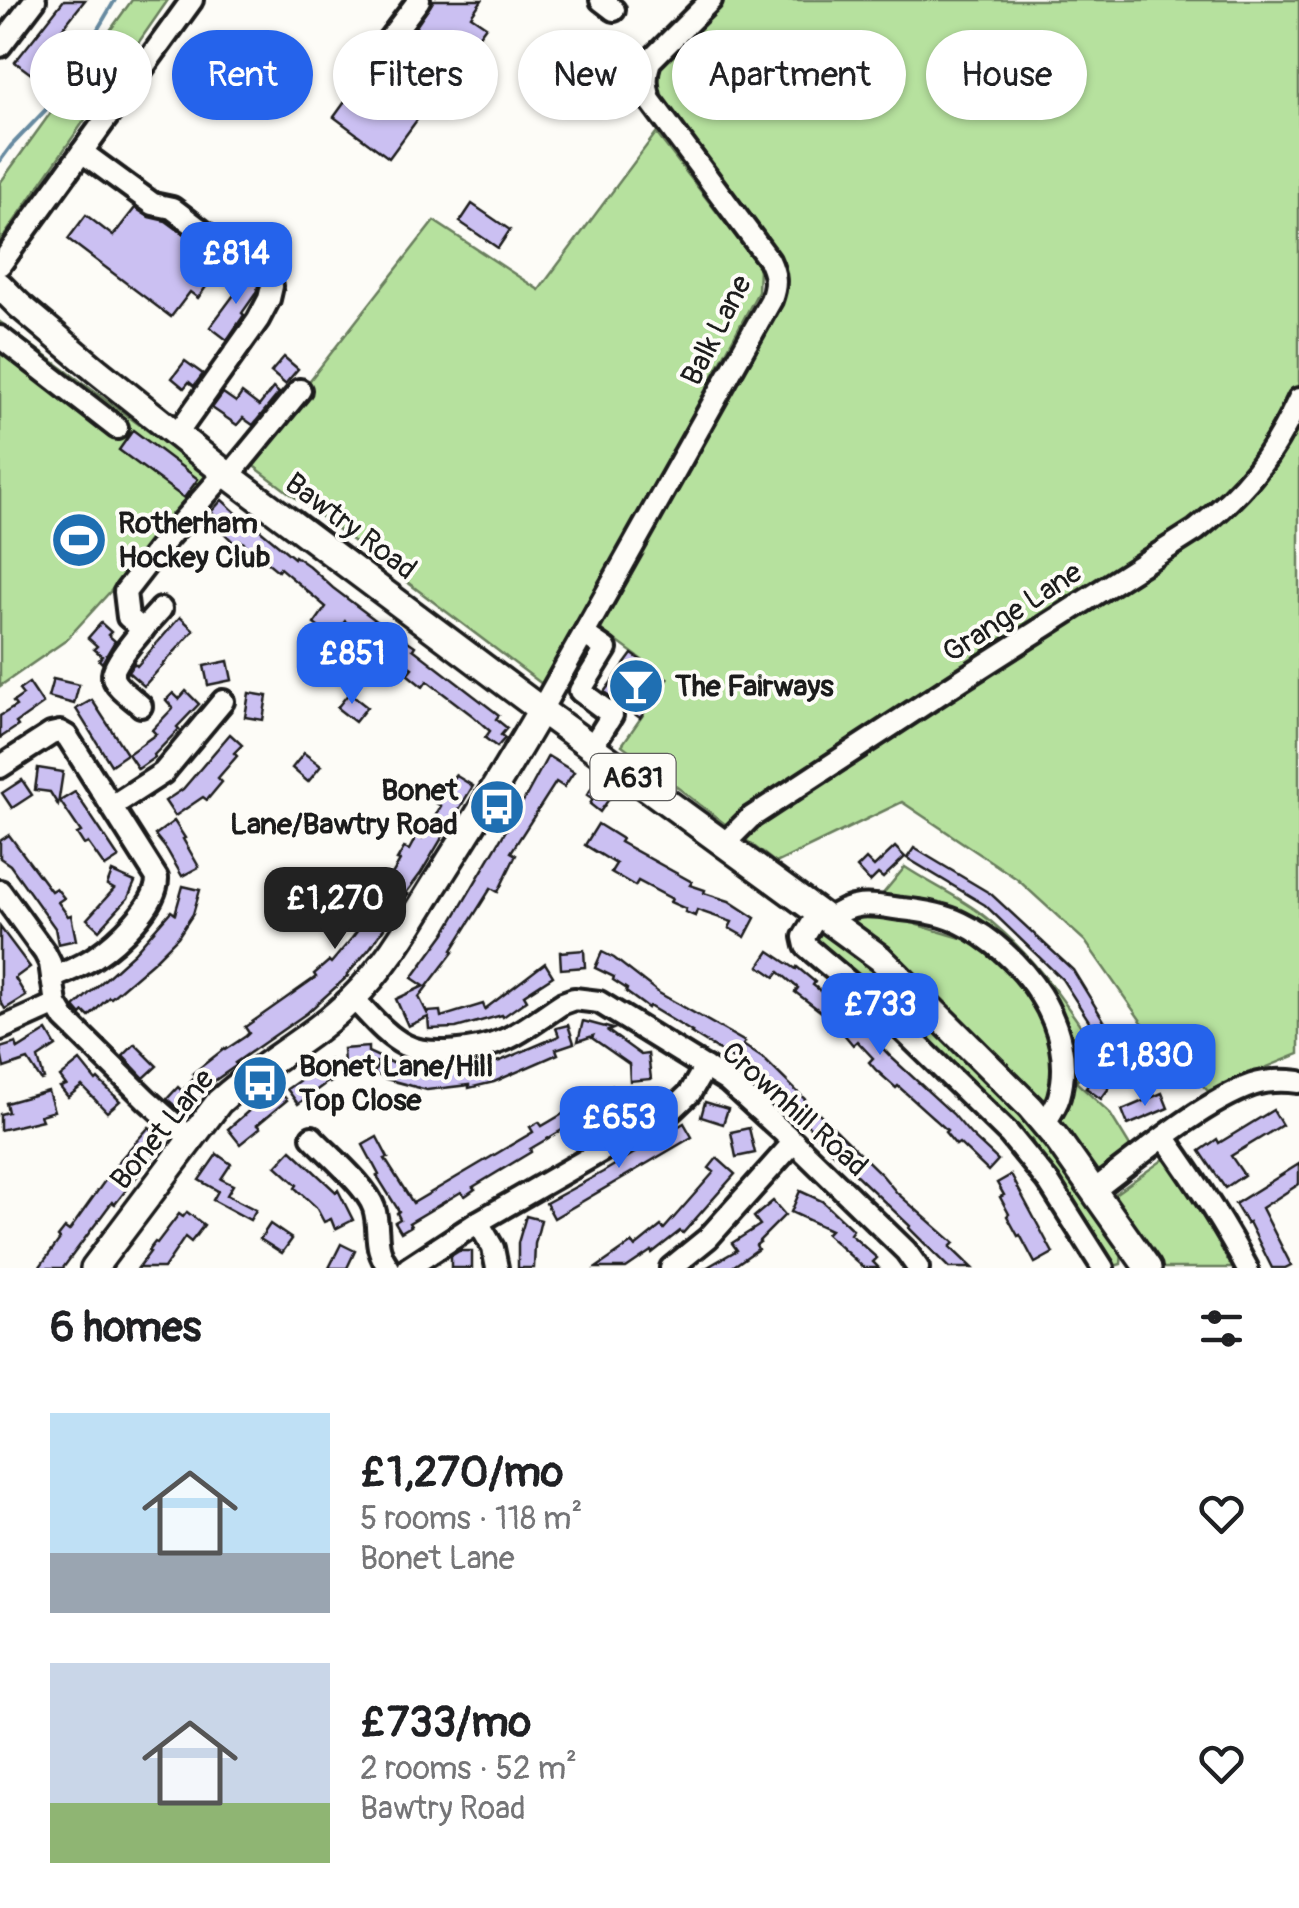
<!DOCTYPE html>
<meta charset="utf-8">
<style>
body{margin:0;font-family:Pangolin,sans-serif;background:#f2f2f2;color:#202124;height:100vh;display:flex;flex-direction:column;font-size:38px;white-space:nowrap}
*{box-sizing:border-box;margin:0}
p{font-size:32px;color:#757577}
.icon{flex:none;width:55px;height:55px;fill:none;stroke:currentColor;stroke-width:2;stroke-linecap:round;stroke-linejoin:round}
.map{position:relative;height:1268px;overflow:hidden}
.sheet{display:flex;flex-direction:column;background:#fff;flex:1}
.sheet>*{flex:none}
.guide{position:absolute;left:30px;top:30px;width:1240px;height:90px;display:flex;gap:20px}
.price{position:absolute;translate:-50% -85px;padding:0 22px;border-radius:20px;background:#2563eb;color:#fff;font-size:32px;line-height:65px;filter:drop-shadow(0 2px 5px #0008)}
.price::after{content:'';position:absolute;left:50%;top:60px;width:30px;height:22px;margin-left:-15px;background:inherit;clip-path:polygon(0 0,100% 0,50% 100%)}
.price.selected{background:#222;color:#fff}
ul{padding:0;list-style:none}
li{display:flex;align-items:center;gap:30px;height:250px;padding:0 50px}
li span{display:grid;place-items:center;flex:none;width:280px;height:200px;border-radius:0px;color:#555}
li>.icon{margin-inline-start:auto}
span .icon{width:120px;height:120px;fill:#fffc;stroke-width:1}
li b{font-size:42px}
h2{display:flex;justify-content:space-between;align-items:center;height:120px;padding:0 50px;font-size:42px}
.pill{padding:0 35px;border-radius:45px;background:#fff;box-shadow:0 2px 8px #0004;font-size:35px;line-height:90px}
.pill.selected{background:#2563eb;color:#fff}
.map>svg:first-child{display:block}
.green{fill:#b6e19e;stroke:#697e5d;stroke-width:2.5}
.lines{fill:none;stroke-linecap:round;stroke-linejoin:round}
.stream{stroke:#678ba1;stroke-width:4}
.building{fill:#cbc0f2;stroke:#1c1c1c;stroke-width:2.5}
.minor-casing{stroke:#1c1c1c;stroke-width:28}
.major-casing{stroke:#1c1c1c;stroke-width:32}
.minor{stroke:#fdfcf7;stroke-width:20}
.major{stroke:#fdfcf7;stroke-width:25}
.labels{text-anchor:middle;stroke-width:8;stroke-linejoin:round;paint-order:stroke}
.shield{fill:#fdfcf7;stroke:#605f5e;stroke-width:2.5}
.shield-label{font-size:28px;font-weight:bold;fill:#1c1c1c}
.street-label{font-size:30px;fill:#1c1c1c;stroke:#fdfcf7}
.poi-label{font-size:30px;font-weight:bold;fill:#1c1c1c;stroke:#fdfcf7;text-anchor:start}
</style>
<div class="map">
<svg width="1299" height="1268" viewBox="0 0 1299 1268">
<rect width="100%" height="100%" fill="#fdfcf7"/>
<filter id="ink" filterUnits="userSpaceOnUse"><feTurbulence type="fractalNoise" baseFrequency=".01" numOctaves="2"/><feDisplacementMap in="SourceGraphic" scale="20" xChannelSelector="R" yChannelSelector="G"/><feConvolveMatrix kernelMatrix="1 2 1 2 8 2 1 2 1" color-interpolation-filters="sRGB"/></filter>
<g filter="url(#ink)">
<g class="green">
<path d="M132 0H168L0 242V183Z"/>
<path d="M724 0H1299V1054L1208 1091 1141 1021 1085 941 1017 879 902 802 776 863 622 745 668 679 596 626 693 461 782 298 785 272 779 257 706 163 654 88 655 68Z"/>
<path d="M656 133 759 267 758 292 546 687 247 461 434 221 539 290Z"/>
<path d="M0 322 213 479 65 641 0 686Z"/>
<path d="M905 867C929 883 956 895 979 912 1030 950 1065 1002 1100 1054L1076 1082 1109 1112 1131 1148 1097 1171 1087 1164 1053 1119 1069 1070 1005 948 877 901Z"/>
<path d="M858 910 919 916 917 925 961 938 965 932 981 943 1031 991 1045 1013 1057 1078 1045 1113C981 1045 920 970 844 916Z"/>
<path d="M814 928H821L852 948 891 983 1039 1132 1122 1252 1121 1264 1111 1267 1035 1151 1032 1139 1020 1137 815 949Z"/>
<path d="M1164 1159 1173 1161 1241 1268H1156L1112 1196Z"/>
</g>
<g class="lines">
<path class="stream" d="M0 161 11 146 57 98 115 0"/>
</g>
<g class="building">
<path d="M64 0H85L43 53 31 74 15 62Z"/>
<path d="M434 0H482L471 16 486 26 389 158 334 117 376 59 397 75 424 38 413 31Z"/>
<path d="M472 204 510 230 498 248 460 222Z"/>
<path d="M135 208 149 217 166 221 223 263 198 298 190 292 171 317 68 239 86 215 113 236Z"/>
<path d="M251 272 260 279 256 293 242 313 244 315 227 340 210 327Z"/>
<path d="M284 357 298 369 285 384 271 372Z"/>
<path d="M185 361 203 374 194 386 189 382 184 388 172 378Z"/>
<path d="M273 388 279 393 253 425 243 418 237 425 212 408 223 393 236 402 242 393 259 406Z"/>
<path d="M133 430 198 479 184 498 119 450Z"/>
<path d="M222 500 245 521 247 519 294 558 295 556 309 566 333 588 398 637 399 635 415 646 413 649 499 715 496 719 507 728 501 735 505 738 497 747 485 738 490 731 473 716 427 681 423 687 407 674 412 668 369 637 367 639 345 621 333 638 314 624 326 607 280 568 278 571 240 540 236 545 218 527 222 522 211 512Z"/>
<path d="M180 617 194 630 144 686 128 672 134 663 137 666Z"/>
<path d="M101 623 111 632 108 635 115 641 102 663 99 660 102 656 94 649 97 646 88 638Z"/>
<path d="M632 654 668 679 640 718 604 692Z"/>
<path d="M228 661 232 680 208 685 204 666Z"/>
<path d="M53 679 79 685 74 704 48 697Z"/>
<path d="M29 683 43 704 16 723 18 726 0 738V716L16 706 13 702 23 695 19 690Z"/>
<path d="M186 691 199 704 177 727 179 729 154 755 155 757 138 769 128 754 156 734 152 730 173 708 166 700 173 693 179 699Z"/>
<path d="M249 693 267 696 263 720 245 717Z"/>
<path d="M349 693 367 707 355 722 337 708Z"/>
<path d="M92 700 127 754 111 765 76 709Z"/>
<path d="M230 734 242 745 234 753 237 756 218 778 222 782 207 800 203 797 175 816 165 801 183 789Z"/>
<path d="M304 753 321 766 308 782 292 768Z"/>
<path d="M548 756 574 772 564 787 556 782 511 852 516 855 498 892 491 888 452 950 454 951 419 997 428 1015 427 1012 440 1011 441 1017 483 1004 485 1009 545 963 553 976 524 995 527 1000 503 1017 502 1015 456 1028 429 1029 428 1017 408 1026 396 999 424 986 412 978 445 933 524 800Z"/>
<path d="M38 768 63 772 58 805 50 792 35 790Z"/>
<path d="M455 775 473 786 421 873 406 893 408 894 370 948 347 975 348 976 307 1013 235 1063 237 1065 200 1091 202 1093 183 1113 167 1099 178 1087 182 1091 196 1076 193 1073 224 1049 225 1050 246 1036 249 1033 245 1027 316 977 314 974 329 961 331 963 352 938 364 922 358 916 365 906 370 910 393 877 391 876 400 861 397 860 404 848 409 850 417 835 422 838 441 806 436 803Z"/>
<path d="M22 780 32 795 12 808 2 793Z"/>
<path d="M594 785 611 796 600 812 590 804 593 799 587 795Z"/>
<path d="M75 792 119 858 105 867 88 843 84 845 77 834 81 832 60 801Z"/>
<path d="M174 821 185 838 183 839 199 867 182 876 167 850 155 835Z"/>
<path d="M598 824 622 839 620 842 692 882 690 885 705 890 704 893 729 901 755 918 745 937 729 928 732 922 697 910 695 916 685 912 686 909 670 902 672 899 638 881 635 886 611 872 616 864 585 845Z"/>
<path d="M9 835 51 891 56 888 64 898 58 902 68 916 71 915 76 940 58 944 55 928 10 865 0 858V841Z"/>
<path d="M895 847 905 857 883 878 878 874 870 882 857 868 866 859 874 867Z"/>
<path d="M914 848 991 894 1073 970 1117 1042 1107 1049 1062 979 985 905 907 858Z"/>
<path d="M112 872 135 882 128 898 99 930 87 919 114 889 107 885Z"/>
<path d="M183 886 200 890 193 914 178 937 153 962 111 998 109 997 89 1017 84 1012 81 1015 74 1007 134 953 171 911 175 914Z"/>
<path d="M0 927 30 967 15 978 26 996 5 1009 0 1000Z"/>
<path d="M584 950 585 967 561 969 560 952Z"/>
<path d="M769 951 796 969 797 967 815 982 813 985 848 1012 892 1058 953 1114 971 1135 998 1160 988 1171 959 1143 956 1145 945 1132 947 1130 898 1086 896 1088 876 1070 869 1062 873 1058 857 1041 853 1045 832 1020 795 992 798 988 779 972 775 977 759 966Z"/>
<path d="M602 952 614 958 659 993 745 1042 743 1045 764 1059 883 1176 897 1193 954 1243 950 1247 972 1268H949L909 1228 910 1226 830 1150 811 1131 813 1130 752 1071 691 1033 692 1032 649 1006 648 1008 626 992 627 989 613 980 614 977 595 968Z"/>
<path d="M583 1021 613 1029 608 1031 641 1055 648 1054 651 1079 630 1081 629 1064 592 1038 593 1036 578 1041Z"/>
<path d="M568 1025 574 1043 556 1049 558 1054 494 1082 469 1088V1085L427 1090 386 1079 374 1073 379 1062 344 1064 343 1049 368 1047V1052L392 1063 428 1075 465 1070 500 1061 559 1036 556 1028Z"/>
<path d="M47 1031 56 1046 38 1058 44 1079 41 1080 28 1060 4 1068 0 1048 16 1043 18 1049Z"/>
<path d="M135 1044 157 1066 144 1078 123 1056Z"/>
<path d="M1109 1053 1120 1061 1104 1085 1109 1088 1101 1099 1086 1088Z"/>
<path d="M329 1060 340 1076 330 1083 329 1081 298 1104 287 1089Z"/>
<path d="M80 1061 96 1081 98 1079 120 1101 107 1112 82 1086 68 1097 60 1087 66 1085 60 1077Z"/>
<path d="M612 1085 620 1099 571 1129 569 1126 530 1149 531 1152 473 1187 475 1189 465 1196 461 1192 409 1223 411 1226 401 1232 395 1222 400 1219 397 1213 399 1211 377 1176 379 1175 363 1145 377 1137 388 1158 385 1159 413 1203 533 1132 530 1127 539 1122 542 1126Z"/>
<path d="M276 1087 287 1100 257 1125 260 1128 240 1144 228 1129Z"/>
<path d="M48 1091 54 1111 40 1115 42 1120 0 1130V1114L8 1112 6 1103Z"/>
<path d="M1162 1093 1168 1108 1128 1125 1122 1110Z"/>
<path d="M705 1102 728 1109 723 1124 701 1117Z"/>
<path d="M1273 1110 1282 1125 1231 1156 1244 1175 1225 1188 1200 1151 1217 1139 1219 1143Z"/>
<path d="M684 1123 692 1137 554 1218 546 1203 603 1172Z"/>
<path d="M149 1127 165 1141 115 1204 112 1202 63 1268H39L60 1239 58 1237 65 1228 69 1231 119 1161Z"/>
<path d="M749 1128 755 1153 736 1157 731 1132Z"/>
<path d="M291 1150 336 1192 338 1190 353 1220 335 1229 331 1219 324 1222 316 1207 295 1188 297 1185 276 1166Z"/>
<path d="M217 1154 231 1164 221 1179 233 1185 227 1195 256 1210 250 1220 213 1200 218 1191 199 1180Z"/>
<path d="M717 1158 735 1174 683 1233 680 1231 652 1253 651 1251 626 1268H596L632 1243 635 1247 661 1226 664 1229 714 1172 709 1168Z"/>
<path d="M1299 1164V1184L1262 1208 1291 1265 1285 1268H1272L1249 1222 1247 1224 1235 1204Z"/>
<path d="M1011 1175 1053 1253 1035 1263 1020 1235 1018 1236 1007 1216 1009 1214 1000 1197 1004 1195 997 1183Z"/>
<path d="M800 1191 822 1201 853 1230 850 1234 877 1258 873 1262 879 1268H864L826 1234 830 1230 791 1212Z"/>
<path d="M773 1201 785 1215 759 1241 760 1242 756 1245 758 1249 731 1268H706L737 1250 732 1243 760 1225 754 1217Z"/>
<path d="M187 1212 204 1225 191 1242 185 1237 164 1268H138L150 1252 148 1251 155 1242 157 1243 179 1214 183 1217Z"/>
<path d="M526 1216 541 1220 535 1244 534 1268H518V1243Z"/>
<path d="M270 1224 292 1239 282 1253 260 1239Z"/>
<path d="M341 1244 355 1251 347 1268H329Z"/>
<path d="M459 1251H472V1268H451V1256Z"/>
</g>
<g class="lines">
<g class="minor-casing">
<g id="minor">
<path d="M601 0 614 10"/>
<path d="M387 42 419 0"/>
<path d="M0 46 35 0"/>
<path d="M82 152 153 204 172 208 227 250"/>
<path d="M0 265 192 0"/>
<path d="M0 337 117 428"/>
<path d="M177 434 258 320 269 299 272 286"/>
<path d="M229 476 300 390"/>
<path d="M143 630 128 617 125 592 163 543 225 473"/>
<path d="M584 634 606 649 580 691 612 715 592 747"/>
<path d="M141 706C134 699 114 687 113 676 111 663 151 620 161 609"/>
<path d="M541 710 771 300C777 284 776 275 769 260L650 100C646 86 645 75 650 61L711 0"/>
<path d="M0 767 51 734 60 732 67 736 157 878C158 905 116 943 95 957 82 966 67 972 52 978"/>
<path d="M112 806 163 773 223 701"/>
<path d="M724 844 750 818 961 680 1196 530C1246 490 1272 457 1299 399"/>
<path d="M0 891 45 953 50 963 56 1004 65 1019 147 1100 190 1138"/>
<path d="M819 912 804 937 806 946 885 1013 1009 1134 1049 1183 1103 1268"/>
<path d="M829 919C855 900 872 905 902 909 922 911 943 914 961 923 1021 952 1079 1027 1059 1097 1056 1107 1050 1115 1044 1124"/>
<path d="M353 998C369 1014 385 1035 405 1045 429 1058 479 1051 504 1040 525 1031 544 1015 563 1003L574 999 599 1002 727 1081 794 1142 906 1251 918 1268"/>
<path d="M0 1029 56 1004"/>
<path d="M312 1137C328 1154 367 1187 374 1208 381 1231 372 1246 389 1268"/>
<path d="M1165 1138C1195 1180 1223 1222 1247 1268"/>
<path d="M1093 1191C1137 1158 1201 1103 1252 1085 1267 1080 1283 1080 1299 1082"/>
<path d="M478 1222 493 1248 497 1268"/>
<path d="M408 1268 478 1222 671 1111 690 1093 705 1067"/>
<path d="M671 1268 708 1238 794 1142"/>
</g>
</g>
<g class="major-casing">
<g id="major">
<path d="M0 286 19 305 96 370 225 473 541 710 880 958 1030 1107 1057 1139 1148 1268"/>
<path d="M94 1268 219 1102C260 1064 312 1039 352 999 385 967 409 926 433 887 470 829 506 770 541 710"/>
</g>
</g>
<use href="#minor" class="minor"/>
<use href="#major" class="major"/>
</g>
</g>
<defs>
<g id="stadium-disc" transform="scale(2.875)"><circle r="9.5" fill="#1f6fb2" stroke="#fdfcf7"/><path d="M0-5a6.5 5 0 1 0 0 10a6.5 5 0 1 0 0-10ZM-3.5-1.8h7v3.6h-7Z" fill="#fff"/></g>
<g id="bar-disc" transform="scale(2.875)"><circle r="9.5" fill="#1f6fb2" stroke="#fdfcf7"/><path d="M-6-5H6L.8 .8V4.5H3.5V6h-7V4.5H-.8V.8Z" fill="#fff"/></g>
<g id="bus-disc" transform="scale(2.875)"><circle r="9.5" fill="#1f6fb2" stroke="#fdfcf7"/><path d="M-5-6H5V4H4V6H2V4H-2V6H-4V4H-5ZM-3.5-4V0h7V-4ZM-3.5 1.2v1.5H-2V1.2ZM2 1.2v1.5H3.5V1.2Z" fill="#fff"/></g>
</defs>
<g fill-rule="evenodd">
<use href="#stadium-disc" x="79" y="540"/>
<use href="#bar-disc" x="636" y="686"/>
<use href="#bus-disc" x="497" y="807"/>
<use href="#bus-disc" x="260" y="1083"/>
</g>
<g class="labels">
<rect class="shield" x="590.5" y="754" width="85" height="46" rx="8"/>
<g class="shield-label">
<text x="633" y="787">A631</text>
</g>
<g class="street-label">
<text transform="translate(716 330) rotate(-63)" y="10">Balk Lane</text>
<text transform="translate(351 526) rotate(37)" y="10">Bawtry Road</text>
<text transform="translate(1012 612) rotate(-33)" y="10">Grange Lane</text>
<text transform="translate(795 1109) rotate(42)" y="10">Crownhill Road</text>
<text transform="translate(162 1129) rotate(-51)" y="10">Bonet Lane</text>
</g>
<g class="poi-label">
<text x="118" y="533">Rotherham<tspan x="118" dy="34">Hockey Club</tspan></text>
<text x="675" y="696">The Fairways</text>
<text x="458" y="800" text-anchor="end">Bonet<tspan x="458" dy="34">Lane/Bawtry Road</tspan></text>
<text x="299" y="1076">Bonet Lane/Hill<tspan x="299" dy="34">Top Close</tspan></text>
</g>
</g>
</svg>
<b class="price" style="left:236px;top:307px">£814</b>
<b class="price" style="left:352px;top:707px">£851</b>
<b class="price selected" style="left:335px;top:952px">£1,270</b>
<b class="price" style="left:880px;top:1058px">£733</b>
<b class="price" style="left:1145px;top:1109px">£1,830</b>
<b class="price" style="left:619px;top:1171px">£653</b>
<div class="guide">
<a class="pill">Buy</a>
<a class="pill selected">Rent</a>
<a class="pill">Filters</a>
<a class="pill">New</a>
<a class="pill">Apartment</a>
<a class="pill">House</a>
</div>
</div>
<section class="sheet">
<h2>6 homes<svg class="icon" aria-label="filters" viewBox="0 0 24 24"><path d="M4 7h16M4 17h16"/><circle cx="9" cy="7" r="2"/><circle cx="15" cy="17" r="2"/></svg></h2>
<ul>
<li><span style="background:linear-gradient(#bfe0f5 70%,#9aa5b1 0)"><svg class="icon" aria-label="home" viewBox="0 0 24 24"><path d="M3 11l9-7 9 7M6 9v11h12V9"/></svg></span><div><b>£1,270/mo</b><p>5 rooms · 118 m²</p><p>Bonet Lane</p></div><svg class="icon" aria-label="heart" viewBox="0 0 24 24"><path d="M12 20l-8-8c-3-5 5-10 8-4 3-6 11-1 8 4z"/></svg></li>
<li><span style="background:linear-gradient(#c9d6e8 70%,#8fb573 0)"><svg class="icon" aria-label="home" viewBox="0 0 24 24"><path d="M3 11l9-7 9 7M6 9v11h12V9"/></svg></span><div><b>£733/mo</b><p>2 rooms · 52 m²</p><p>Bawtry Road</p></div><svg class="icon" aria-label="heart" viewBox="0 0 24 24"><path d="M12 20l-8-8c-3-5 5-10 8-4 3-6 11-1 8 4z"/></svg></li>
</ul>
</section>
